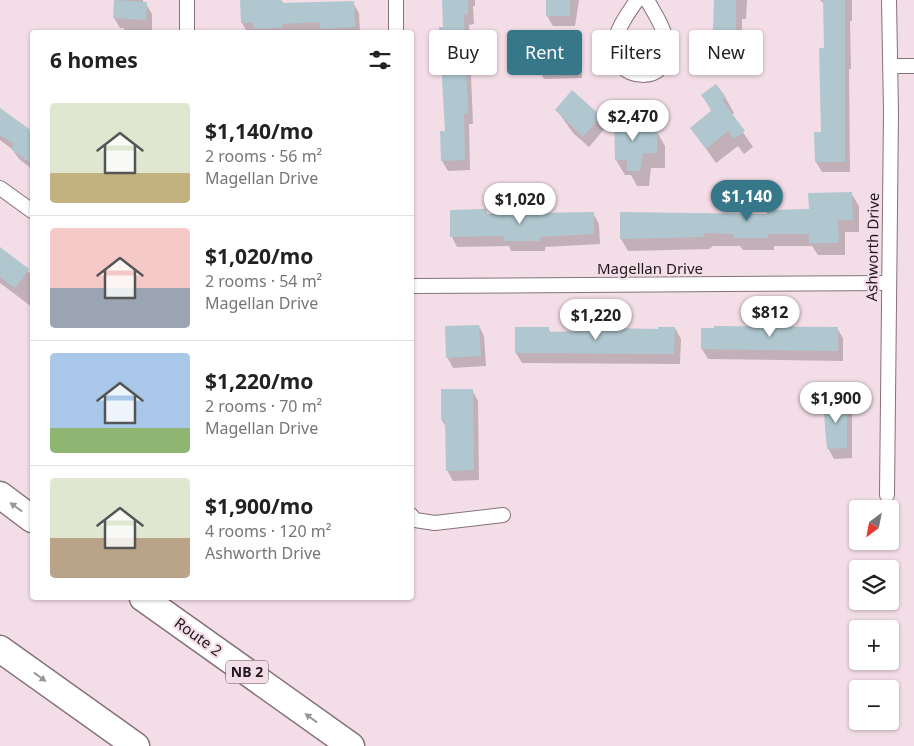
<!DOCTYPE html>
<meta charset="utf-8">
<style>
body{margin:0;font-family:"Noto Sans",sans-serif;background:#f2f2f2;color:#222;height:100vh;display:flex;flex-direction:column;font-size:19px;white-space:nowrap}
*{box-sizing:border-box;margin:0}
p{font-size:16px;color:#767676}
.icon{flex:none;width:28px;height:28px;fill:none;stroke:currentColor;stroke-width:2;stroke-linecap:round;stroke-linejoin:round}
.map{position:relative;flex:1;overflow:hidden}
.details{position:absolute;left:30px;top:30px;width:384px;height:570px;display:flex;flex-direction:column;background:#fff;border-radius:5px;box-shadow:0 1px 4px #0004}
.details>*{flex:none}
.hud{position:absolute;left:429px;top:30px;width:410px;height:45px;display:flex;gap:10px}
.needle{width:32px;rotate:212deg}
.buttons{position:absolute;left:849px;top:500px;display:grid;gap:10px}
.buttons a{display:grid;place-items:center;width:50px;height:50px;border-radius:5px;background:#fff;box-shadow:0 1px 4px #0004;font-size:25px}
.price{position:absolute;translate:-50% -42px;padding:0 11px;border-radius:18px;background:#fff;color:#222;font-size:16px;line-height:32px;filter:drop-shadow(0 1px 2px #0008)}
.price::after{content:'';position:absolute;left:50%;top:30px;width:15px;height:11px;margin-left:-8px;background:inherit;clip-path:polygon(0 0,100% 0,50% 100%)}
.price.selected{background:#36788a;color:#fff}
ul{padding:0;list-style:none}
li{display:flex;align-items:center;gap:15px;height:125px;padding:0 20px}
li+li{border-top:1px solid #e0e0e0}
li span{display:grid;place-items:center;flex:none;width:140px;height:100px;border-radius:5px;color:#555}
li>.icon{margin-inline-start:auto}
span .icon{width:60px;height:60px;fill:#fffc;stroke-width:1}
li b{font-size:21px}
h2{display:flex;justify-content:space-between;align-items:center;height:60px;padding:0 20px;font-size:21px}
.chip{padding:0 18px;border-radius:5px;background:#fff;box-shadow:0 1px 4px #0004;font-size:18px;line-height:45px}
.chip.selected{background:#36788a;color:#fff}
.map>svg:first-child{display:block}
.shadow{fill:#0003}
.building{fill:#b0c7cf}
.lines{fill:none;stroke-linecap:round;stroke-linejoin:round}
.minor-casing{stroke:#85727b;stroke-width:16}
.motorway-casing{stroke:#85727b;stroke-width:29}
.minor{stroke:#fff;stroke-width:14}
.motorway{stroke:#fff;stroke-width:26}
.oneway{fill:#9b9799}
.labels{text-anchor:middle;stroke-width:4.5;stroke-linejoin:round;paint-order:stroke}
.shield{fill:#f3dde7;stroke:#5f5359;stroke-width:1}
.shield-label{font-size:14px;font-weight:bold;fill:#20181c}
.street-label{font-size:15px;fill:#20181c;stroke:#f3dde7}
</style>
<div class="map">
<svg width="914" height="746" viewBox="0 0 914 746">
<rect width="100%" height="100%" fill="#f3dde7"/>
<g class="shadow">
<path d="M115 0H143V3L146 4 152 14V32H125L124 28H120L114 18Z"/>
<path d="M281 0 284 4 353 3 359 13 360 32H247L242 23 241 1Z"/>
<path d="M443 0H475V6H473L474 24 469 25 473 124H469L470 170 448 171 442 161 446 132Z"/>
<path d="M547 0H579L575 26H553L547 16Z"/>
<path d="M715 0H747L746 19H742V65H720L714 54Z"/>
<path d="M820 0H852V21H850L851 69H849L850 172H822L816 162 822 133 825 49 824 4Z"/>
<path d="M575 45 581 55 582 78 544 79 538 68 550 53Z"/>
<path d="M703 96 725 97 734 113 731 115 753 147 744 154 738 146 716 163 692 129 712 112Z"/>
<path d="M0 110 32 132V169L19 159 12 149 0 140Z"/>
<path d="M557 110 600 116 606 127 589 147 573 133Z"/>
<path d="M636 117 644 130H656L665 146V168H651L649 186H637L631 175H625L616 160Z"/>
<path d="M851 193 859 206V232H845V255H818L812 246H774V250H743L740 246H713L709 249 628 251 621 239 810 210Z"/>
<path d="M485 210 488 215 593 213 599 224 600 244 545 247V251H511L509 246 457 247 452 237Z"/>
<path d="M0 248 32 275V307L0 283Z"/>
<path d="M479 326 484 336 486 366 453 368 447 357Z"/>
<path d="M611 326 613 329 659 330 675 328 681 339 680 364 522 363 516 353 548 328 551 333 583 332Z"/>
<path d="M837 328 843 338V361L708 359 702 349V330Z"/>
<path d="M442 390H472L478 401 479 480 453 481 447 470 446 427 442 420Z"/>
<path d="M846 402 852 413V458L834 459 828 448 826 436 824 403Z"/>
</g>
<g class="building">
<path d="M114 0 147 2 146 20 113 18Z"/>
<path d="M240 0H281V3L354 1 355 27 320 29 319 22 282 24V28L253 29V23H241Z"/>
<path d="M442 0H468V14L464 15 468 114H464L465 160 441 161 440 131H445L439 27H443Z"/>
<rect x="546" y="0" width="24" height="16"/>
<path d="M714 0H736V55H712Z"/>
<path d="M823 0H845V162H815L814 132H821L819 48H824Z"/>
<path d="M576 44V68L537 69 536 52H548V45Z"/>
<path d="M716 84 726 97 722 100 745 131 734 139 728 131 706 149 690 128 712 110 701 95Z"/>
<path d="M572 90 601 116 583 137 555 110Z"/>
<path d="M0 108 32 131V164L11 149 14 144 0 135Z"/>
<path d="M614 116H637V129H657V153H643L640 171H627V160H615Z"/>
<path d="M852 192 853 220H838L839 243H809V234H768V238H734V234L706 233 702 237 620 239V212L767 214V210L809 209 808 193Z"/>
<path d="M486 209V214L594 212V234L540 237V241H504V236L450 237V210Z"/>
<path d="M0 247 29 269 15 288 0 277Z"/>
<path d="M612 324V328L658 329V327H675L674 354 515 353V327H549V332L582 331V325Z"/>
<path d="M479 325 481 356 446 358 445 326Z"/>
<path d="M714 326 838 327V351L701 349V328H714Z"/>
<path d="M441 389H473L474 470 446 471 445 420H441Z"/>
<path d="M847 401V448L827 449 823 402Z"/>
</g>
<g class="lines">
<g class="minor-casing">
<g id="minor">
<path d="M187 0V32"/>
<path d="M396 0V32"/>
<path d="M637 0C629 12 616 29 615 44 611 84 673 86 667 45 665 29 655 14 647 0"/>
<path d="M891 66H914"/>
<path d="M0 188 32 211"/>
<path d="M411 286 889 283"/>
<path d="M887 495 891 112 889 0"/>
<path d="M411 515 415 520 435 523 503 515"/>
</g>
</g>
<g class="motorway-casing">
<g id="motorway">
<path d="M0 495 32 519"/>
<path d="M143 598 351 746"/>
<path d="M0 649 136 746"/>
</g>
</g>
<use href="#minor" class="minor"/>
<use href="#motorway" class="motorway"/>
</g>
<defs><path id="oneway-solid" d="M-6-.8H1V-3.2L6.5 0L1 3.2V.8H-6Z" transform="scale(1.25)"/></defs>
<g class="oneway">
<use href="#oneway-solid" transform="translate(16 507) rotate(-144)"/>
<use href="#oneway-solid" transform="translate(40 677) rotate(36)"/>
<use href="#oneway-solid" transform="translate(311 718) rotate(-144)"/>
</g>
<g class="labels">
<rect class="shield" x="226" y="660.5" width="42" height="23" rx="4"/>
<g class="shield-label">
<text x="247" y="677">NB 2</text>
</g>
<g class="street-label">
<text transform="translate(873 247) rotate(-89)" y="5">Ashworth Drive</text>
<text x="650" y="274">Magellan Drive</text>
<text transform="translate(198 637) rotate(36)" y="5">Route 2</text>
</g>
</g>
</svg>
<div class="buttons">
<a><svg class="needle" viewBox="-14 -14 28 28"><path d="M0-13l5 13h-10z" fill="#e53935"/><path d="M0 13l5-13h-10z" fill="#767676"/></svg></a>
<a><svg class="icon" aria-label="layers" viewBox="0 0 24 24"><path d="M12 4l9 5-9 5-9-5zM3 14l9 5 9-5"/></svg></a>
<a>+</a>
<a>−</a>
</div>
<b class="price" style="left:633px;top:142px">$2,470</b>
<b class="price selected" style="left:747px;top:222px">$1,140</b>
<b class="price" style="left:520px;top:225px">$1,020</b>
<b class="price" style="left:770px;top:338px">$812</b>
<b class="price" style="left:596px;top:341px">$1,220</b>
<b class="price" style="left:836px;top:424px">$1,900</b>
<div class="hud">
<a class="chip">Buy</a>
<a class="chip selected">Rent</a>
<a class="chip">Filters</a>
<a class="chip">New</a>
</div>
<section class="details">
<h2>6 homes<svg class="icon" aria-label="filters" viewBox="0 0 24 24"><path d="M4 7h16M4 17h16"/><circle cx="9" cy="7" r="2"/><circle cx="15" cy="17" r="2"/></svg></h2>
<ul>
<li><span style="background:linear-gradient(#dfe7d0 70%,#c2b280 0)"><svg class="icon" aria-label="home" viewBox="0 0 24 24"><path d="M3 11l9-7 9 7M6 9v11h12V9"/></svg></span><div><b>$1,140/mo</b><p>2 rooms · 56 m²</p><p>Magellan Drive</p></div></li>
<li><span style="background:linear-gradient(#f6c9c9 60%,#9aa5b1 0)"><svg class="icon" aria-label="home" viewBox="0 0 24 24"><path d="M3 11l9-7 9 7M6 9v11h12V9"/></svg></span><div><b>$1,020/mo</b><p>2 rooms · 54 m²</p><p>Magellan Drive</p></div></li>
<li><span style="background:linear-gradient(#a9c7e8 75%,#8fb573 0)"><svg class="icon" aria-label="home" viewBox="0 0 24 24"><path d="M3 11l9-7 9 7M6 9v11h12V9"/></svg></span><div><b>$1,220/mo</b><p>2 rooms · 70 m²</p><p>Magellan Drive</p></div></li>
<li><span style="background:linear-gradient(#dfe7d0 60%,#b9a48a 0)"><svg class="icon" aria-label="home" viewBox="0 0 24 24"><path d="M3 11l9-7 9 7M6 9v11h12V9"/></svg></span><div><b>$1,900/mo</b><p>4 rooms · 120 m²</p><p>Ashworth Drive</p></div></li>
</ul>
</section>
</div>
